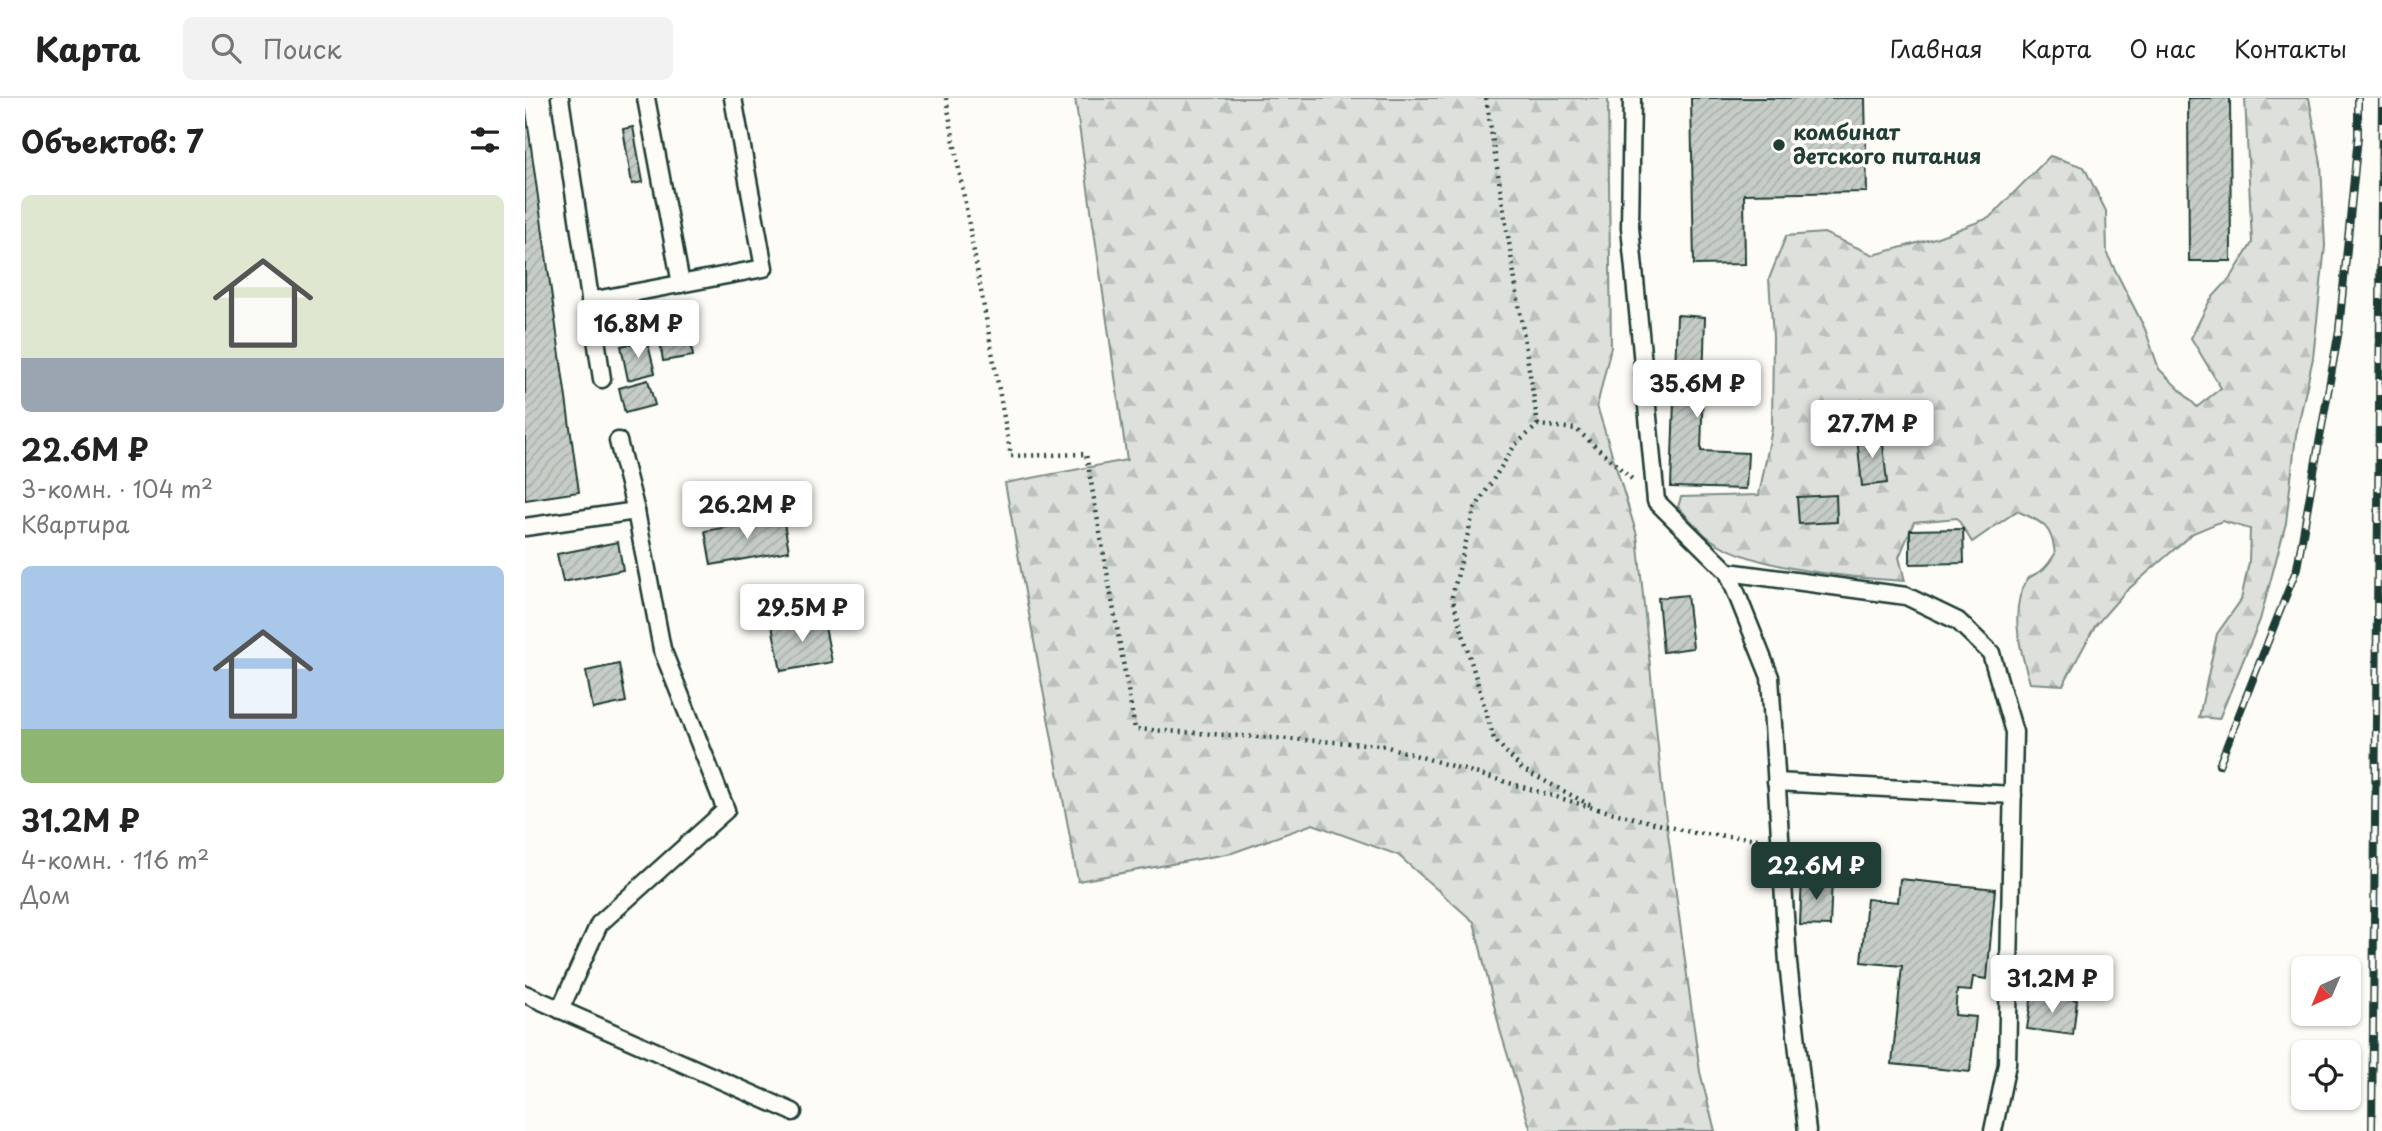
<!DOCTYPE html>
<html lang="ru">
<meta charset="utf-8">
<style>
body{margin:0;font-family:"Playpen Sans",sans-serif;background:#f2f2f2;color:#222;height:100vh;display:flex;flex-direction:column;font-size:26px;white-space:nowrap}
*{box-sizing:border-box;margin:0}
p{font-size:23px;color:#767676}
.icon{flex:none;width:38px;height:38px;fill:none;stroke:currentColor;stroke-width:2;stroke-linecap:round;stroke-linejoin:round}
.map{position:relative;flex:1;overflow:hidden}
.panel{display:flex;flex-direction:column;background:#fff;width:525px}
.panel>*{flex:none}
.needle{width:46px;rotate:224deg}
.fabs{position:absolute;left:1766px;top:858px;display:grid;gap:14px}
.fabs a{display:grid;place-items:center;width:70px;height:70px;border-radius:10px;background:#fff;box-shadow:0 2px 5px #0004;font-size:35px}
.price{position:absolute;translate:-50% -60px;padding:0 16px;border-radius:7px;background:#fff;color:#222;font-size:23px;line-height:46px;filter:drop-shadow(0 2px 4px #0008)}
.price::after{content:'';position:absolute;left:50%;top:42px;width:21px;height:16px;margin-left:-10px;background:inherit;clip-path:polygon(0 0,100% 0,50% 100%)}
.price.on{background:#1f3d34;color:#fff}
ul{padding:0;list-style:none}
li{display:grid;align-content:center;gap:14px;height:371px;padding:0 21px}
li span{display:grid;place-items:center;height:217px;border-radius:10px;color:#555}
li>.icon{margin-inline-start:auto}
span .icon{width:126px;height:126px;fill:#fffc;stroke-width:1}
li b{font-size:30px}
h2{display:flex;justify-content:space-between;align-items:center;height:84px;padding:0 21px;font-size:30px}
header{display:flex;align-items:center;gap:42px;box-sizing:border-box;height:98px;padding:0 35px;background:#fff;border-bottom:2px solid #e0e0e0}
header strong{font-size:33px}
nav{display:flex;gap:38px;margin-inline-start:auto;font-size:24px}
.search{width:490px;height:63px;background:#f2f2f2;display:flex;align-items:center;gap:18px;box-sizing:border-box;padding:0 24px;border-radius:10px;color:#767676;font-size:26px}
main{display:flex;flex:1;min-height:0}
.map>svg:first-child{display:block}
.forest{fill:url(#forest-firs);stroke:#7e8e88;stroke-width:2}
.building{fill:url(#building-hatch);stroke:#1f3d34;stroke-width:2}
.lines{fill:none;stroke-linecap:round;stroke-linejoin:round}
.service-casing{stroke:#1f3d34;stroke-width:21}
.path{stroke:#1f3d34;stroke-width:4.5;stroke-dasharray:2 5;stroke-linecap:butt}
.service{stroke:#fdfcf7;stroke-width:16}
.rail-casing{stroke:#1f3d34;stroke-width:8}
.rail{stroke:#fdfcf7;stroke-width:5;stroke-dasharray:16;stroke-linecap:butt}
.poi-dot{fill:#1f3d34;stroke:#fdfcf7;stroke-width:2.5}
.labels{text-anchor:middle;stroke-width:7;stroke-linejoin:round;paint-order:stroke}
.poi-label{font-size:21px;font-weight:bold;fill:#1f3d34;stroke:#fdfcf7;text-anchor:start}
</style>
<header>
<strong>Карта</strong>
<div class="search"><svg class="icon" aria-label="search" viewBox="0 0 24 24"><circle cx="10" cy="10" r="6"/><path d="M15 15l6 6"/></svg>Поиск</div>
<nav><a>Главная</a><a>Карта</a><a>О нас</a><a>Контакты</a></nav>
</header>
<main>
<section class="panel">
<h2>Объектов: 7<svg class="icon" aria-label="filters" viewBox="0 0 24 24"><path d="M4 7h16M4 17h16"/><circle cx="9" cy="7" r="2"/><circle cx="15" cy="17" r="2"/></svg></h2>
<ul>
<li><span style="background:linear-gradient(#dfe7d0 75%,#9aa5b1 0)"><svg class="icon" aria-label="home" viewBox="0 0 24 24"><path d="M3 11l9-7 9 7M6 9v11h12V9"/></svg></span><div><b>22.6M ₽</b><p>3-комн. · 104 m²</p><p>Квартира</p></div></li>
<li><span style="background:linear-gradient(#a9c7e8 75%,#8fb573 0)"><svg class="icon" aria-label="home" viewBox="0 0 24 24"><path d="M3 11l9-7 9 7M6 9v11h12V9"/></svg></span><div><b>31.2M ₽</b><p>4-комн. · 116 m²</p><p>Дом</p></div></li>
</ul>
</section>
<div class="map">
<svg width="1857" height="1033" viewBox="0 0 1857 1033">
<defs>
<pattern id="forest-firs" width="22" height="20" patternUnits="userSpaceOnUse" patternTransform="scale(1.75)"><rect width="22" height="20" fill="#dde0db"/><path d="M5 1l3.5 6h-7zM16 11l3.5 6h-7z" fill="#bdc1bd"/></pattern>
<pattern id="building-hatch" width="6" height="6" patternUnits="userSpaceOnUse" patternTransform="scale(1.75)"><rect width="6" height="6" fill="#c6cdc7"/><path d="M-1 1l2-2M0 6l6-6M5 7l2-2" fill="none" stroke="#aab1ac"/></pattern>
</defs>
<rect width="100%" height="100%" fill="#fdfcf7"/>
<filter id="ink" filterUnits="userSpaceOnUse"><feTurbulence type="fractalNoise" baseFrequency=".0143" numOctaves="2"/><feDisplacementMap in="SourceGraphic" scale="14" xChannelSelector="R" yChannelSelector="G"/><feConvolveMatrix kernelMatrix="1 2 1 2 8 2 1 2 1" color-interpolation-filters="sRGB"/></filter>
<g filter="url(#ink)">
<g class="forest">
<path d="M550 0H1083L1086 249 1072 308 1112 437 1138 699 1175 974 1190 1033H1006L975 932 949 824 873 757 788 726 707 755 553 783 480 385 602 362Z"/>
<path d="M1720 0H1784L1796 65 1800 148 1788 260 1771 337 1761 425 1735 522 1694 621 1674 619 1692 536 1716 502 1724 464 1725 431 1697 423 1668 435 1599 495 1570 528 1538 587 1505 585C1496 555 1483 512 1502 482 1505 478 1511 476 1516 473 1522 469 1526 462 1530 456 1527 427 1517 424 1492 413L1447 444 1432 420 1389 424 1374 459 1380 483C1328 480 1225 471 1184 440 1173 432 1163 419 1153 409L1156 399 1234 397 1247 331 1248 239 1244 181 1261 138 1299 135 1349 157 1410 140 1464 120 1525 58 1559 69 1581 113 1582 156 1620 231 1634 271 1672 309 1696 290 1666 240 1685 202 1707 178 1727 145Z"/>
</g>
<g class="building">
<path d="M1166 0H1340L1342 94 1219 96 1220 166 1169 167Z"/>
<path d="M1663 0H1705L1706 163H1664Z"/>
<path d="M1 13 54 394 0 402V14Z"/>
<path d="M108 29 118 84 107 86 98 31Z"/>
<path d="M161 211 168 258 138 263 131 215Z"/>
<path d="M1152 217 1180 219 1176 353 1223 355 1221 391 1146 389Z"/>
<path d="M122 242 130 275 103 282 96 248Z"/>
<path d="M123 282 130 307 100 315 94 290Z"/>
<path d="M1357 337 1362 385 1337 388 1332 339Z"/>
<path d="M1311 397 1312 424 1274 426 1272 399Z"/>
<path d="M258 419 264 453 186 467 180 433Z"/>
<path d="M1438 431 1439 465 1385 466V432Z"/>
<path d="M93 444 98 472 38 484 32 456Z"/>
<path d="M1162 497 1168 550 1138 554 1133 500Z"/>
<path d="M298 519 307 564 256 573 247 528Z"/>
<path d="M94 566 101 604 68 611 61 573Z"/>
<path d="M1277 779 1307 780 1305 828 1275 827Z"/>
<path d="M1375 781 1470 791 1462 881 1448 879 1446 893 1432 892 1430 917 1451 919 1445 974 1367 966 1377 868 1336 864 1342 801 1373 804Z"/>
<path d="M1507 896 1552 902 1548 937 1502 931Z"/>
</g>
<g class="lines">
<g class="service-casing">
<g id="service">
<path d="M35 0 77 281"/>
<path d="M121 0 156 186"/>
<path d="M1107 0 1105 129 1131 403 1203 474 1245 579 1263 865 1282 1033"/>
<path d="M65 203 239 170 208 0"/>
<path d="M0 429 111 413"/>
<path d="M1203 474 1381 498 1433 523 1466 555 1489 634 1482 966 1468 1033"/>
<path d="M1251 684 1488 697"/>
<path d="M0 896 268 1014"/>
<path d="M35 912 74 826 201 712 137 551 111 413 93 343"/>
</g>
</g>
<g class="path">
<path d="M421 0 486 358 561 356 610 631 856 647 1075 712"/>
<path d="M961 0 1013 327"/>
<path d="M1065 707 997 671 969 641 927 499 949 412 990 347 1013 327 1051 331 1107 381"/>
<path d="M1073 711 1169 735 1236 741"/>
</g>
<use href="#service" class="service"/>
<g class="rail-casing">
<g id="rail">
<path d="M1694 667 1772 470 1814 232 1833 39V0"/>
<path d="M1847 1033 1857 0"/>
</g>
</g>
<use href="#rail" class="rail"/>
</g>
</g>
<circle class="poi-dot" cx="1254" cy="47" r="7"/>
<g class="labels">
<g class="poi-label">
<text x="1268" y="42">комбинат<tspan x="1268" dy="24">детского питания</tspan></text>
</g>
</g>
</svg>
<div class="fabs">
<a><svg class="needle" viewBox="-14 -14 28 28"><path d="M0-13l5 13h-10z" fill="#e53935"/><path d="M0 13l5-13h-10z" fill="#767676"/></svg></a>
<a><svg class="icon" aria-label="locate" viewBox="0 0 24 24"><circle cx="12" cy="12" r="6"/><path d="M12 2v4M12 18v4M2 12h4M18 12h4"/></svg></a>
</div>
<b class="price" style="left:113px;top:262px">16.8M ₽</b>
<b class="price" style="left:1172px;top:322px">35.6M ₽</b>
<b class="price" style="left:1347px;top:362px">27.7M ₽</b>
<b class="price" style="left:222px;top:443px">26.2M ₽</b>
<b class="price" style="left:277px;top:546px">29.5M ₽</b>
<b class="price on" style="left:1291px;top:804px">22.6M ₽</b>
<b class="price" style="left:1527px;top:917px">31.2M ₽</b>
</div>
</main>
